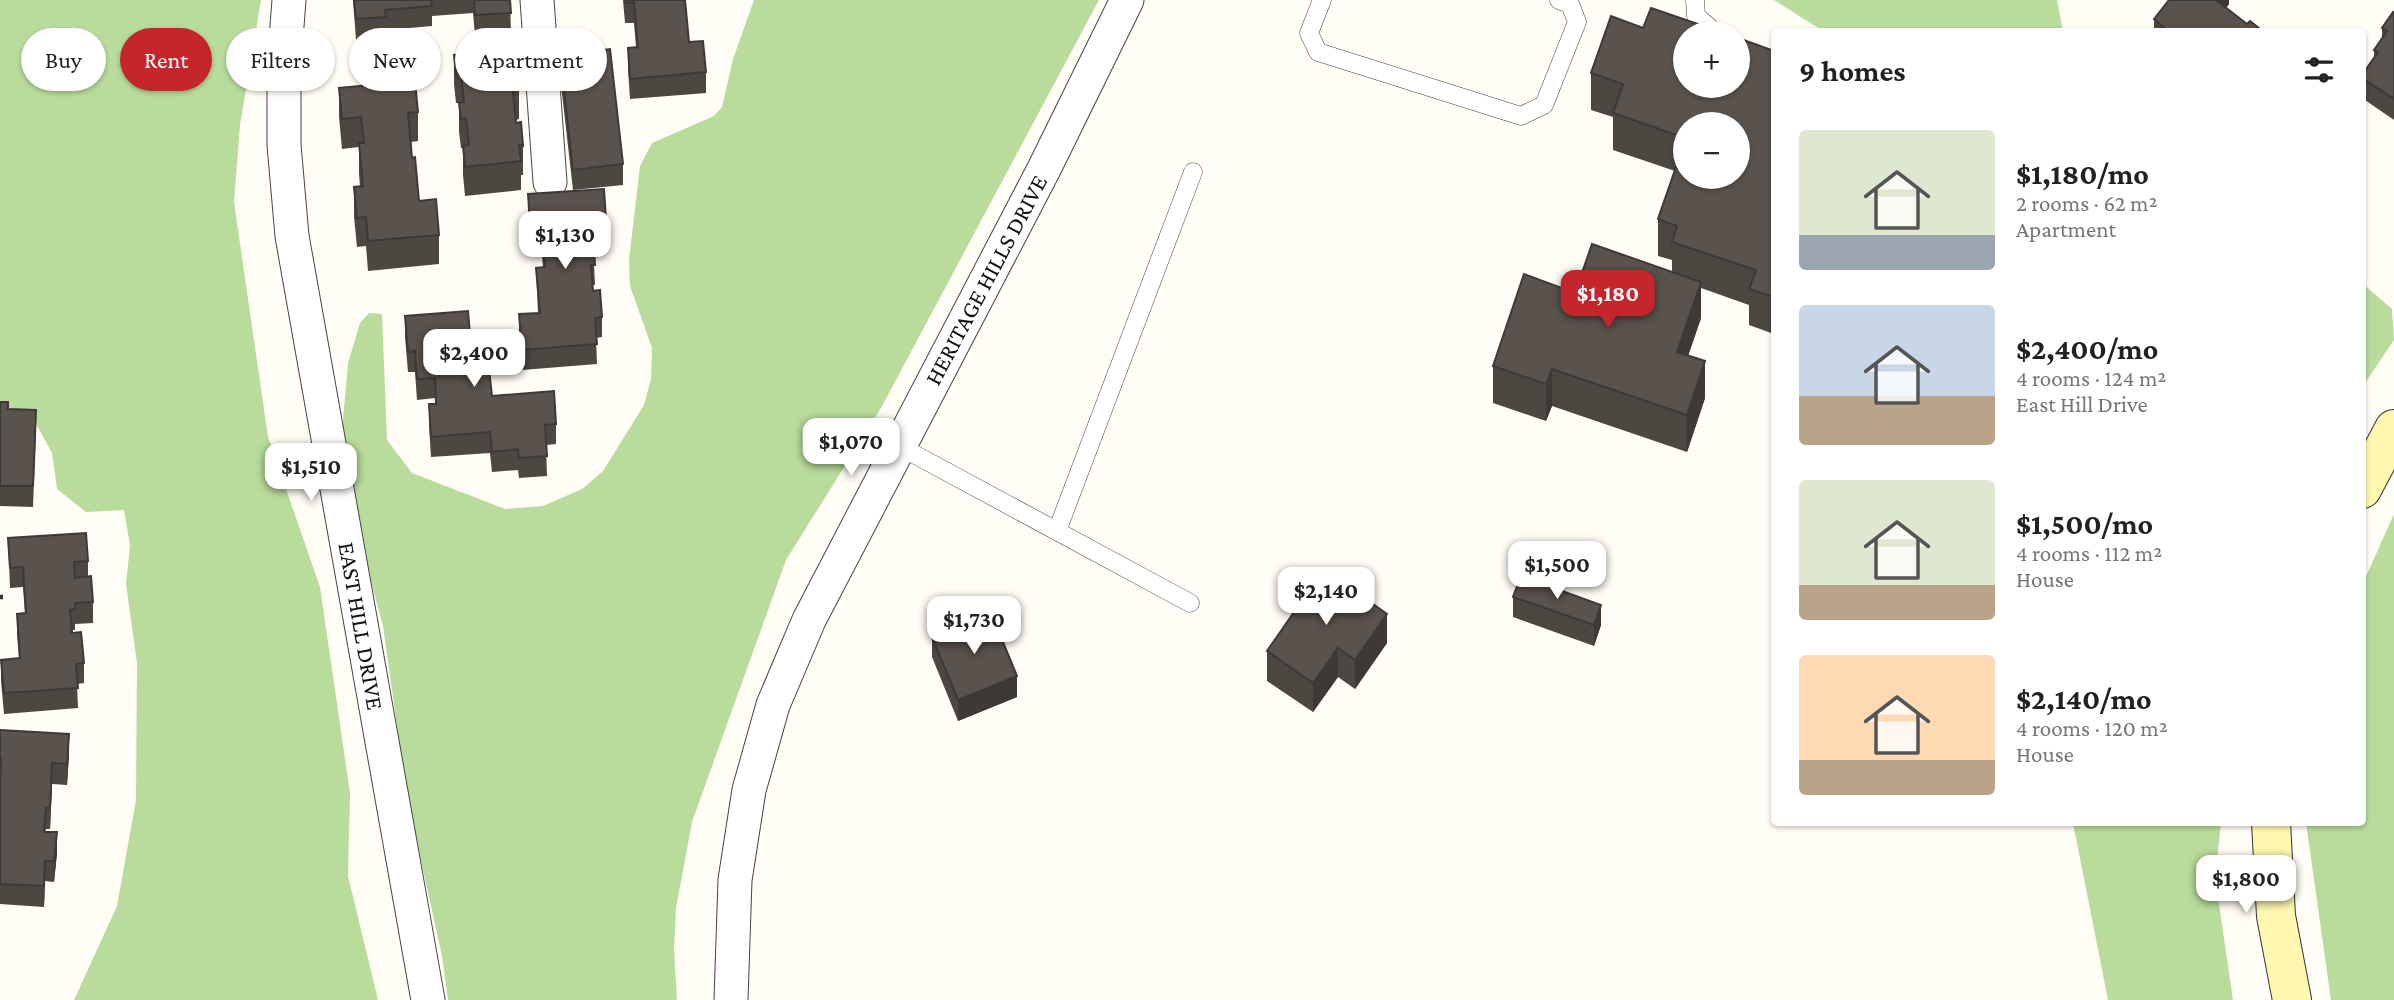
<!DOCTYPE html>
<meta charset="utf-8">
<style>
body{margin:0;font-family:"Crimson Pro",serif;background:#f6f6f6;color:#202124;height:100vh;display:flex;flex-direction:column;font-size:26px;white-space:nowrap}
*{box-sizing:border-box;margin:0}
p{font-size:23px;color:#757577}
.icon{flex:none;width:38px;height:38px;fill:none;stroke:currentColor;stroke-width:2;stroke-linecap:round;stroke-linejoin:round}
.map{position:relative;flex:1;overflow:hidden}
.details{position:absolute;left:1771px;top:28px;width:595px;height:798px;display:flex;flex-direction:column;background:#fff;border-radius:7px;box-shadow:0 2px 5px #0004}
.details>*{flex:none}
.guide{position:absolute;left:21px;top:28px;width:665px;height:63px;display:flex;gap:14px}
.tools{position:absolute;left:1673px;top:21px;display:grid;gap:14px}
.tools a{display:grid;place-items:center;width:77px;height:77px;border-radius:50%;background:#fff;box-shadow:0 2px 5px #0004;font-size:35px}
.price{position:absolute;translate:-50% -60px;padding:0 16px;border-radius:14px;background:#fff;color:#222;font-size:23px;line-height:46px;filter:drop-shadow(0 2px 4px #0008)}
.price::after{content:'';position:absolute;left:50%;top:42px;width:21px;height:16px;margin-left:-10px;background:inherit;clip-path:polygon(0 0,100% 0,50% 100%)}
.price.selected{background:#c4262e;color:#fff}
ul{padding:0;list-style:none}
li{display:flex;align-items:center;gap:21px;height:175px;padding:0 28px}
li span{display:grid;place-items:center;flex:none;width:196px;height:140px;border-radius:7px;color:#555}
li>.icon{margin-inline-start:auto}
span .icon{width:84px;height:84px;fill:#fffc;stroke-width:1}
li b{font-size:30px}
h2{display:flex;justify-content:space-between;align-items:center;height:84px;padding:0 28px;font-size:30px}
.chip{padding:0 24px;border-radius:32px;background:#fff;box-shadow:0 2px 5px #0004;font-size:24px;line-height:63px}
.chip.selected{background:#c4262e;color:#fff}
.map>svg:first-child{display:block}
.forest{fill:#b9dc9c}
.lines{fill:none;stroke-linecap:round;stroke-linejoin:round}
.lane-casing{stroke:#444;stroke-width:19}
.street-casing{stroke:#444;stroke-width:35}
.secondary-casing{stroke:#333;stroke-width:40}
.path{stroke:#333;stroke-width:4.5;stroke-dasharray:7 3.5;stroke-linecap:butt}
.lane{stroke:#fff;stroke-width:18}
.street{stroke:#fff;stroke-width:33}
.secondary{stroke:#fff6b0;stroke-width:38}
.wall{fill:#4d4742;fill-rule:evenodd}
.shaded-wall{fill:#3f3936}
.building{fill:#5a524d;stroke:#3f3936;stroke-width:2}
.labels{text-anchor:middle;stroke-width:7;stroke-linejoin:round;paint-order:stroke}
.street-label{font-size:24px;fill:#111;stroke:#fff}
</style>
<div class="map">
<svg width="2394" height="1000" viewBox="0 0 2394 1000">
<rect width="100%" height="100%" fill="#fffdf5"/>
<g class="forest">
<path d="M0 0H261L240 125 234 202 268 437 320 587 350 793 348 876 378 1000H74L117 906 136 800 137 663 126 584 130 545 124 510 86 512 57 489 52 453 35 422 0 405Z"/>
<path d="M754 0H1099L881 408 786 560 692 822 676 908 674 950 677 1000H448L442 956 407 797 383 626 353 515 342 432 348 363 360 323 369 313 382 314 387 440 412 473 505 509 543 506 582 489 603 471 644 405 651 379 652 348 630 286 629 260 640 166 652 143 714 116 722 107 733 59Z"/>
<path d="M1774 0H2057L2063 31H1823Z"/>
<path d="M2363 284 2392 309 2394 340 2363 386Z"/>
<path d="M2394 514V1000H2331L2306 823 2362 822 2363 583Z"/>
<path d="M2073 823H2221L2215 877 2233 1000H2108Z"/>
</g>
<g class="lines">
<g class="lane-casing">
<g id="lane">
<path d="M1322 0 1309 33 1318 52 1521 116 1544 105 1577 22 1570 4 1559 0"/>
<path d="M1695 0 1696 16 1716 33"/>
<path d="M899 446 1190 603"/>
<path d="M1057 531 1193 172"/>
</g>
</g>
<g class="street-casing">
<g id="street">
<path d="M289 0 284 65V145L292 236 428 1000"/>
<path d="M537 0 550 182"/>
<path d="M731 1000 735 880 749 790 773 705 809 620 1044 169 1127 0"/>
</g>
</g>
<g class="secondary-casing">
<g id="secondary">
<path d="M2362 489 2394 429"/>
<path d="M2271 822 2276 916 2292 1000"/>
</g>
</g>
<path class="path" d="M0 597H3"/>
<use href="#lane" class="lane"/>
<use href="#street" class="street"/>
<use href="#secondary" class="secondary"/>
</g>
<g class="wall">
<path d="M353 0H510L511 33 475 36 473 13 432 16V26L386 30V37L356 40Z"/>
<path d="M623 0H685L689 42 706 72V93L630 99 628 69V48L636 47 634 23H625Z"/>
<path d="M2229 0V4L2226 8 2247 24 2264 32H2154V19Z"/>
<path d="M2394 13V120L2362 98V75L2374 58V50L2382 38V28Z"/>
<path d="M1643 28 1774 51V334L1749 325V305L1701 288V318L1688 356 1705 398 1687 452 1552 406 1546 421 1493 403V366L1575 293 1672 272V260L1658 256V219L1675 171 1613 150V117L1591 110V73ZM1685 124 1738 177H1685Z"/>
<path d="M454 55 513 68 519 90V119L516 120 523 146V175H521V190L465 196 463 175V148H461L459 132V103H456L454 84Z"/>
<path d="M560 55 623 164V185L573 190 560 76Z"/>
<path d="M339 88 418 112V141L411 142 412 158 419 201 439 235V264L368 271 366 246 357 247 354 217V187H360L359 173V147L342 149 339 117Z"/>
<path d="M528 194 606 220V240L593 241 595 285H593V291L602 317V337L596 338 597 364 522 370 519 335V314L538 313 536 268 543 267 541 244H530L528 215Z"/>
<path d="M405 316 473 370 492 396 556 424V444L546 445 547 476 519 478 518 470 492 472 490 453 431 457 429 425V404H435V398L417 400 415 372H408L405 337Z"/>
<path d="M0 402 36 430 33 507 0 506Z"/>
<path d="M8 538 88 561V577L93 602V623L75 624V630H72L84 663V683L77 684 78 708 4 714 1 681V660L19 659 17 634V614L25 613 23 587 10 588Z"/>
<path d="M1513 597 1601 625 1594 646 1513 617Z"/>
<path d="M932 637 1017 697 958 721 932 657Z"/>
<path d="M1387 643 1355 689 1338 677 1313 712 1267 681V651Z"/>
<path d="M0 730 69 754 67 785 52 784 50 829H46L45 832 57 853 54 882 45 881 44 907 0 904Z"/>
</g>
<g class="shaded-wall">
<path d="M2216 0H2229V4L2216 20Z"/>
<path d="M1701 282V318L1677 388V352Z"/>
<path d="M1705 361V398L1687 452V415Z"/>
<path d="M1552 369V406L1546 421V384Z"/>
<path d="M1601 605V625L1594 646V625Z"/>
<path d="M1387 614V643L1355 689V660Z"/>
<path d="M1338 648V677L1313 712V683Z"/>
<path d="M1017 676V697L958 721V700Z"/>
<path d="M69 734V754L67 785V764Z"/>
<path d="M52 763V784L50 829V808Z"/>
<path d="M57 832V853L54 882V861Z"/>
<path d="M45 861V881L44 907V886Z"/>
</g>
<g class="building">
<path d="M354 0H431L432 6 385 10 386 17 356 19Z"/>
<path d="M474 0H510L511 13 475 15Z"/>
<path d="M625 0H685L689 42 703 41 706 72 630 79 628 48 638 47 634 2 625 3Z"/>
<path d="M2169 0H2216L2247 24 2250 21 2264 32H2169L2154 19Z"/>
<path d="M1651 8 1724 33H1685V86H1738V38L1774 51V297L1749 289 1756 270 1672 242 1677 226 1658 219 1685 141V177H1738V124H1685V138L1613 113 1623 84 1591 73 1611 16 1643 28Z"/>
<path d="M2393 12 2394 13V99L2362 78V75L2378 52 2374 50 2387 31 2382 28Z"/>
<path d="M511 49 513 68 517 67 519 90 513 91 516 123 521 122 523 146 519 145 521 161 465 167 463 146 469 145 466 118 461 119 459 103 464 102 461 74H456L454 55Z"/>
<path d="M610 49 623 164 573 170 560 55Z"/>
<path d="M415 81 418 112 408 113 412 158 415 157 419 201 436 199 439 235 368 241 366 217 357 218 354 187 363 186 359 143H364L361 117 342 119 339 88Z"/>
<path d="M604 189 606 220 592 221 595 265H591L593 291 600 290 602 317 595 318 597 344 522 350 519 314 540 313 536 268 545 267 541 223 530 224 528 194Z"/>
<path d="M1592 244 1701 282 1677 352 1705 361 1687 415 1552 369 1546 384 1493 366 1524 274 1575 293Z"/>
<path d="M468 311 473 370 489 369 492 396 554 391 556 424 545 425 547 456 519 458 518 449 492 452 490 432 431 437 429 404H436L435 378 417 379 415 351 408 352 405 316Z"/>
<path d="M0 402H8V409L36 410 33 486H0Z"/>
<path d="M86 533 88 561 74 562 75 578 91 576 93 602 75 603V609L70 610 72 633 81 632 84 663 76 664 78 688 4 693 1 660 20 658 17 614 26 613 23 567 10 568 8 538Z"/>
<path d="M1324 569 1387 614 1355 660 1338 648 1313 683 1267 651Z"/>
<path d="M1521 576 1601 605 1594 625 1513 597Z"/>
<path d="M991 613 1017 676 958 700 932 637Z"/>
<path d="M0 730 69 734 67 764 52 763 50 808H46L44 832H57L54 861H45L44 886 0 884V786L1 759H0Z"/>
</g>
<g class="labels">
<g class="street-label">
<text transform="translate(986 280) rotate(-62)" y="8">HERITAGE HILLS DRIVE</text>
<text transform="translate(361 626) rotate(80)" y="8">EAST HILL DRIVE</text>
</g>
</g>
</svg>
<div class="tools">
<a>+</a>
<a>−</a>
</div>
<b class="price" style="left:565px;top:271px">$1,130</b>
<b class="price selected" style="left:1608px;top:330px">$1,180</b>
<b class="price" style="left:474px;top:389px">$2,400</b>
<b class="price" style="left:851px;top:478px">$1,070</b>
<b class="price" style="left:311px;top:503px">$1,510</b>
<b class="price" style="left:1557px;top:601px">$1,500</b>
<b class="price" style="left:1326px;top:627px">$2,140</b>
<b class="price" style="left:974px;top:656px">$1,730</b>
<b class="price" style="left:2246px;top:915px">$1,800</b>
<div class="guide">
<a class="chip">Buy</a>
<a class="chip selected">Rent</a>
<a class="chip">Filters</a>
<a class="chip">New</a>
<a class="chip">Apartment</a>
</div>
<section class="details">
<h2>9 homes<svg class="icon" aria-label="filters" viewBox="0 0 24 24"><path d="M4 7h16M4 17h16"/><circle cx="9" cy="7" r="2"/><circle cx="15" cy="17" r="2"/></svg></h2>
<ul>
<li><span style="background:linear-gradient(#dfe7d0 75%,#9aa5b1 0)"><svg class="icon" aria-label="home" viewBox="0 0 24 24"><path d="M3 11l9-7 9 7M6 9v11h12V9"/></svg></span><div><b>$1,180/mo</b><p>2 rooms · 62 m²</p><p>Apartment</p></div></li>
<li><span style="background:linear-gradient(#c9d6e8 65%,#b9a48a 0)"><svg class="icon" aria-label="home" viewBox="0 0 24 24"><path d="M3 11l9-7 9 7M6 9v11h12V9"/></svg></span><div><b>$2,400/mo</b><p>4 rooms · 124 m²</p><p>East Hill Drive</p></div></li>
<li><span style="background:linear-gradient(#dfe7d0 75%,#b9a48a 0)"><svg class="icon" aria-label="home" viewBox="0 0 24 24"><path d="M3 11l9-7 9 7M6 9v11h12V9"/></svg></span><div><b>$1,500/mo</b><p>4 rooms · 112 m²</p><p>House</p></div></li>
<li><span style="background:linear-gradient(#ffd9b3 75%,#b9a48a 0)"><svg class="icon" aria-label="home" viewBox="0 0 24 24"><path d="M3 11l9-7 9 7M6 9v11h12V9"/></svg></span><div><b>$2,140/mo</b><p>4 rooms · 120 m²</p><p>House</p></div></li>
</ul>
</section>
</div>
